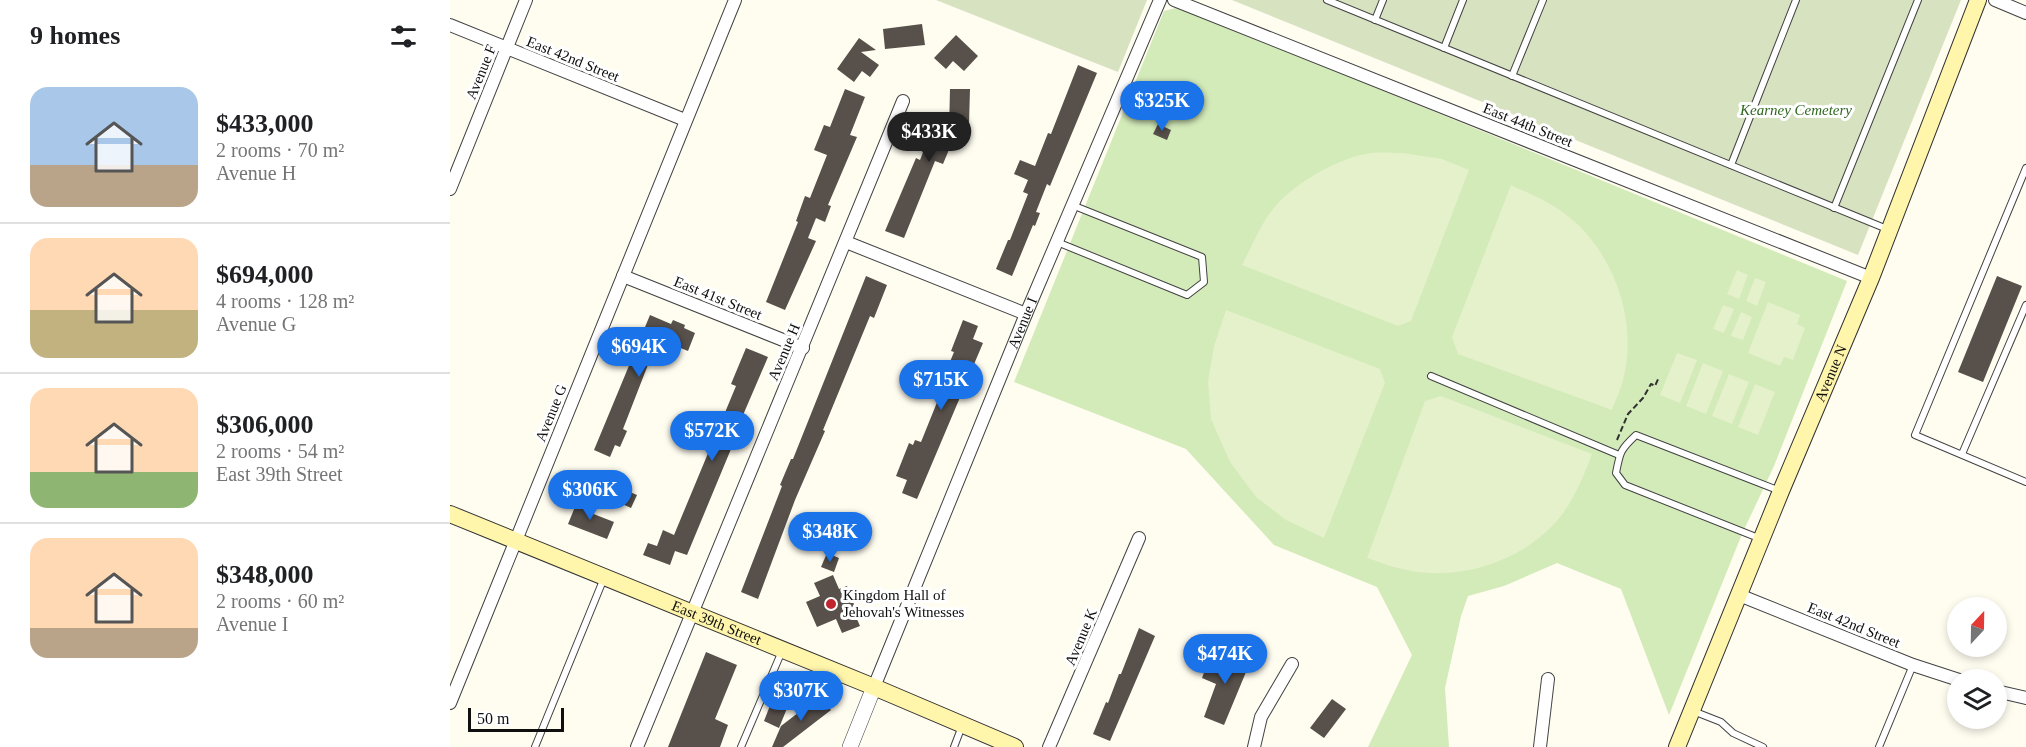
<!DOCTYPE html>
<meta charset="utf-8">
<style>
body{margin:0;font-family:Georgia,serif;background:#f2f2f2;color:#202124;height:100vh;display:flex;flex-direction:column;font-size:22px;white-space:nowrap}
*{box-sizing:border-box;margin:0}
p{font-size:20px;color:#757577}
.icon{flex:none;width:33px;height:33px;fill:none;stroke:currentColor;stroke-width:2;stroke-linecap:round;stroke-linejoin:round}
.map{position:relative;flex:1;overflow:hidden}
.sheet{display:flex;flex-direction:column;background:#fff;width:450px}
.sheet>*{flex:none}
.needle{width:39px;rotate:22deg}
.tools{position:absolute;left:1497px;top:597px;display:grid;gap:12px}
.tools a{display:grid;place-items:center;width:60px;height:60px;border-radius:50%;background:#fff;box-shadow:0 3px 9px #0003;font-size:30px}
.scale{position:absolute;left:18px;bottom:15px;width:96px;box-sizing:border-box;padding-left:6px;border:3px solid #0f0f0f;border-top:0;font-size:16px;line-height:21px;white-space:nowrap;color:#0f0f0f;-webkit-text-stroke:4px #fff;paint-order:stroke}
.price{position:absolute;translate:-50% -51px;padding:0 14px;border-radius:21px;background:#1a73e8;color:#fff;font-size:20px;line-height:39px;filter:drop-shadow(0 2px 3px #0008)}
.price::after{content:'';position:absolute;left:50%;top:36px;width:18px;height:14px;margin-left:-9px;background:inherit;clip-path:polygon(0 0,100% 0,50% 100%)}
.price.active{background:#222;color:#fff}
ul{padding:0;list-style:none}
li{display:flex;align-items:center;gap:18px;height:150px;padding:0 30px}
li+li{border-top:2px solid #e0e0e0}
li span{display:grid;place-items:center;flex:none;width:168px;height:120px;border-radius:18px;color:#555}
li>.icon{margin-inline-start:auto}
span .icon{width:72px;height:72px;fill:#fffc;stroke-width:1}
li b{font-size:26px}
h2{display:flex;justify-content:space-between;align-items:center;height:72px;padding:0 30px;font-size:26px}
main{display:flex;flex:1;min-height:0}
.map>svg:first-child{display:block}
.green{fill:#d3eab9}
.cemetery{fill:#d7e2c1}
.pitch{fill:#e4f1cb}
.building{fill:#57504b}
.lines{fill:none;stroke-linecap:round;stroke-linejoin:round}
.service-casing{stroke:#424242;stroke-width:8}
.minor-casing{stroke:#424242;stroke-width:14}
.tertiary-casing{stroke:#424242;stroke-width:16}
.secondary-casing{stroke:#313131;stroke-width:18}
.path{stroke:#313131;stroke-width:2;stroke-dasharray:6 3;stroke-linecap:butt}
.service{stroke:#fff;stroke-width:6}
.minor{stroke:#fff;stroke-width:12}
.tertiary{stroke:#fff;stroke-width:15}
.secondary{stroke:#fff5ab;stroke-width:16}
.poi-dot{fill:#c0252f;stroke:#fff;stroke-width:2}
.labels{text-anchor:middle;stroke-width:6;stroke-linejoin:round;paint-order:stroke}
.street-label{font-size:15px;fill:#0f0f0f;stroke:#fff}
.park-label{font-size:15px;font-style:italic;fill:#2e671e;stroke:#fff}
.poi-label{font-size:15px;fill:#0f0f0f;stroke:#fff;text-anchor:start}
</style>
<main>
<section class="sheet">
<h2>9 homes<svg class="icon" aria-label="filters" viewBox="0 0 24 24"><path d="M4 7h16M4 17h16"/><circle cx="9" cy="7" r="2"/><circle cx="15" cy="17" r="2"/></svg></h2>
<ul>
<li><span style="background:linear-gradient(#a9c7e8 65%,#b9a48a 0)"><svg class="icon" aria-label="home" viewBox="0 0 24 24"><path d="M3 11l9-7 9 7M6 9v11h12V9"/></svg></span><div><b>$433,000</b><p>2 rooms · 70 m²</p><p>Avenue H</p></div></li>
<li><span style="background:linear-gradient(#ffd9b3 60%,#c2b280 0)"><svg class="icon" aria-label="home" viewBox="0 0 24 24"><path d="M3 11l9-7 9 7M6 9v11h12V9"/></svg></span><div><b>$694,000</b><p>4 rooms · 128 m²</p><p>Avenue G</p></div></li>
<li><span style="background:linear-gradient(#ffd9b3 70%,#8fb573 0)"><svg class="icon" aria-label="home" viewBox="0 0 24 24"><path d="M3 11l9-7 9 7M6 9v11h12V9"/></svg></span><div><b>$306,000</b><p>2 rooms · 54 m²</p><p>East 39th Street</p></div></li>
<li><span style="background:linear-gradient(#ffd9b3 75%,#b9a48a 0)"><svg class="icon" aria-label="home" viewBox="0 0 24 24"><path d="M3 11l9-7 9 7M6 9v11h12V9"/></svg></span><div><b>$348,000</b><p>2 rooms · 60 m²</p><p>Avenue I</p></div></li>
</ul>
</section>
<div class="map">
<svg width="1576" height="747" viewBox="0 0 1576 747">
<rect width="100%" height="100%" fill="#fffcf0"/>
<path class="green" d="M726 8 739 11 1397 281 1324 466 1292 534 1219 715 1171 589 1107 563 1054 586 1018 596 1011 616 995 688 999 747H918L962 655 927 587 824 545 736 449 564 382 714 11Z"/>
<g class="cemetery">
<path d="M486 0H697L668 72Z"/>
<path d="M782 0H1511L1408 255Z"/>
</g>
<g class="pitch">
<path d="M953 153 992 159 1019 170 961 321 948 326 792 265C803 244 812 220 829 202 850 180 891 157 921 153 932 152 943 153 953 153Z"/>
<path d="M1061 185C1078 193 1098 201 1114 213 1162 248 1188 318 1174 376 1172 387 1166 399 1162 410L1008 354 1002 337Z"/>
<path d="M1287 270 1298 275 1289 299 1277 294Z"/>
<path d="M1305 278 1316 282 1307 306 1296 301Z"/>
<path d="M1318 302 1350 315 1347 324 1355 328 1343 360 1334 357 1330 366 1298 353Z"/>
<path d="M1273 305 1284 309 1274 333 1263 329Z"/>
<path d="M776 310 930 369 935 383 874 538 836 520 806 497 780 462 761 419 758 381 764 346Z"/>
<path d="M1291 312 1302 317 1293 340 1281 336Z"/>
<path d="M1227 353 1247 360 1230 403 1210 395Z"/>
<path d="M1253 363 1273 371 1256 414 1236 406Z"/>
<path d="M1279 374 1299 382 1282 424 1262 416Z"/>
<path d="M1305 384 1325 392 1308 435 1288 427Z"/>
<path d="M991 396 1142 454C1134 476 1125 497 1111 516 1076 560 1012 582 957 570 943 568 930 562 917 558L975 401Z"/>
</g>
<g class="building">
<path d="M472 24 475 45 435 49 433 29Z"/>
<path d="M506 35 528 56 514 71 503 61 496 69 484 58Z"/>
<path d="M409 38 426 50 411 52 429 65 420 77 412 71 404 82 387 69Z"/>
<path d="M628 65 647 73 600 186 597 184 586 212 590 213 585 226 583 225 562 276 546 269 558 240H560L578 194 573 192 578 180 564 174 570 160 585 166 598 133 601 134Z"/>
<path d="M395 89 415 97 400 135 407 137 378 205 381 206 375 222 366 218 358 238 366 241 335 310 316 302 348 222 346 221 355 196 360 198 377 155 364 150 374 125 380 127Z"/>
<path d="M500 89H520L519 124 510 123 493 164 485 161 454 238 435 231 466 158 470 160 481 132 485 134 488 126 499 131Z"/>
<path d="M708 124 721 130 717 140 703 134Z"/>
<path d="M416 276 437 285 424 318 420 316 373 430 375 431 345 500 308 599 291 592 332 486 330 485 341 459H343Z"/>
<path d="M1547 276 1572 286 1533 382 1508 372Z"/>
<path d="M200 315 221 324 223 320 235 325 234 328 245 333 238 351 208 339 173 429 177 431 170 447 165 445 160 457 144 450Z"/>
<path d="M513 320 528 326 523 339 533 343 467 499 452 493 457 480 446 476 459 443 463 445 465 440 471 442 494 385 491 384 504 352 501 351Z"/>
<path d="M296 348 318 357 284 436 286 437 237 555 225 551 220 565 193 555 198 543 207 546 213 530 224 535 286 386 281 384Z"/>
<path d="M173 489 187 495 181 508 168 502Z"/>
<path d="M127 502 143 508 141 513 164 522 157 539 118 524Z"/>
<path d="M377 553 389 558 384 572 371 567Z"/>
<path d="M383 575 389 589 397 586 405 607 402 608 410 626 392 633 386 619 367 627 356 602 370 596 364 583Z"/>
<path d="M689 628 705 636 660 741 643 734 656 702 658 703 669 674H671Z"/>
<path d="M781 651 801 660 774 725 754 717 766 684 752 678 759 659 775 665Z"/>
<path d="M256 652 287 665 265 719 278 725 270 747H218Z"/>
<path d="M330 680 346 686 329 728 314 721Z"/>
<path d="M370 696 381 710 333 747H322L331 726Z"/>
<path d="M882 699 896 709 874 738 860 728Z"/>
</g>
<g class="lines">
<g class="service-casing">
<g id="service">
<path d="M877 0 1437 229"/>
<path d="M925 20 933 0"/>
<path d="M994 48 1013 0"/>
<path d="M1062 76 1093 0"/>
<path d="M1281 165 1346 0"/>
<path d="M1576 168 1465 435 1576 482"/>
<path d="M1384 208 1468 0"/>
<path d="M607 242 737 295 754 282 752 257 622 205"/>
<path d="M981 376 1169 455"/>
<path d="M1512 454 1576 305"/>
<path d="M1311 539 1175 485 1166 473C1170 452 1170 450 1186 435L1330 491"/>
<path d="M1243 711 1271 722 1283 733 1313 747"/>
<path d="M85 747 154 578"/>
<path d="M291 747 332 651"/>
<path d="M504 747 512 726"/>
<path d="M1429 747 1463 665"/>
</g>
</g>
<g class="minor-casing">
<g id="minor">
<path d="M724 0 1421 278"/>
<path d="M1545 0 1576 13"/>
<path d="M0 25 235 120"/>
<path d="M0 189 76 0"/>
<path d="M396 242 576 314"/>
<path d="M173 276 353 348"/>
<path d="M1289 595 1463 665 1509 680"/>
<path id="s1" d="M424 687 576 314 710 0"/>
<path d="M1546 691 1576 698"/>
<path d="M0 703 285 0"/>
<path d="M187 747 453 101"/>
<path d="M599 747 689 538"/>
<path d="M804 747 811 717 842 664"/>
<path d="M1090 747 1098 679"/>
</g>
</g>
<g class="tertiary-casing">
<path id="tertiary" d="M400 747 424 687"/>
</g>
<g class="secondary-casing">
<g id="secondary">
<path id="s2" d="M0 514 424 687 565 747"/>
<path id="s3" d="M1227 747 1331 491 1421 278 1528 0"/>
</g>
</g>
<path class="path" d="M1167 440 1178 414 1193 398 1201 384 1205 386 1209 377"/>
<use href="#service" class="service"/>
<use href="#minor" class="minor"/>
<use href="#tertiary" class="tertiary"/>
<use href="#secondary" class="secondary"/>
</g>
<circle class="poi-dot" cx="381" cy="604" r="6"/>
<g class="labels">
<g class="street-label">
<text transform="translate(123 59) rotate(22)" y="5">East 42nd Street</text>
<text transform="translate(31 72) rotate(-68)" y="5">Avenue F</text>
<text transform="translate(1078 125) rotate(22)" y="5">East 44th Street</text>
<text transform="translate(268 298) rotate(22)" y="5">East 41st Street</text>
<text dy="5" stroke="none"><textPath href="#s1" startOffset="393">Avenue I</textPath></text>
<text transform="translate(334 352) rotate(-67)" y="5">Avenue H</text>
<text dy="5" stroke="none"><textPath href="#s3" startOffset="404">Avenue N</textPath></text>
<text transform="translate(101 413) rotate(-68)" y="5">Avenue G</text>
<text dy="5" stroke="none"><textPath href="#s2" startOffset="288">East 39th Street</textPath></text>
<text transform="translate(1404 625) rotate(22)" y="5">East 42nd Street</text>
<text transform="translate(631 637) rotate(-67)" y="5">Avenue K</text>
</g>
<g class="park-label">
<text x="1346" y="115">Kearney Cemetery</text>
</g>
<g class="poi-label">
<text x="393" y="600">Kingdom Hall of<tspan x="393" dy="17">Jehovah's Witnesses</tspan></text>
</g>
</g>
</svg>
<div class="tools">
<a><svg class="needle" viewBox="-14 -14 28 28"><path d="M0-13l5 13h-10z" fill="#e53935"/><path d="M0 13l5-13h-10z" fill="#757577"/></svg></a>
<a><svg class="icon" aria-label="layers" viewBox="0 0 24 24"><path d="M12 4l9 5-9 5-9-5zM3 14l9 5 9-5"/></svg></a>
</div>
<div class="scale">50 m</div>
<b class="price" style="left:712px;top:132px">$325K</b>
<b class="price active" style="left:479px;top:163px">$433K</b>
<b class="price" style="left:189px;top:378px">$694K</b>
<b class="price" style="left:491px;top:411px">$715K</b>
<b class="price" style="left:262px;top:462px">$572K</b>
<b class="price" style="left:140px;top:521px">$306K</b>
<b class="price" style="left:380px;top:563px">$348K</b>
<b class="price" style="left:775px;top:685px">$474K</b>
<b class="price" style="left:351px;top:722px">$307K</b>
</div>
</main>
